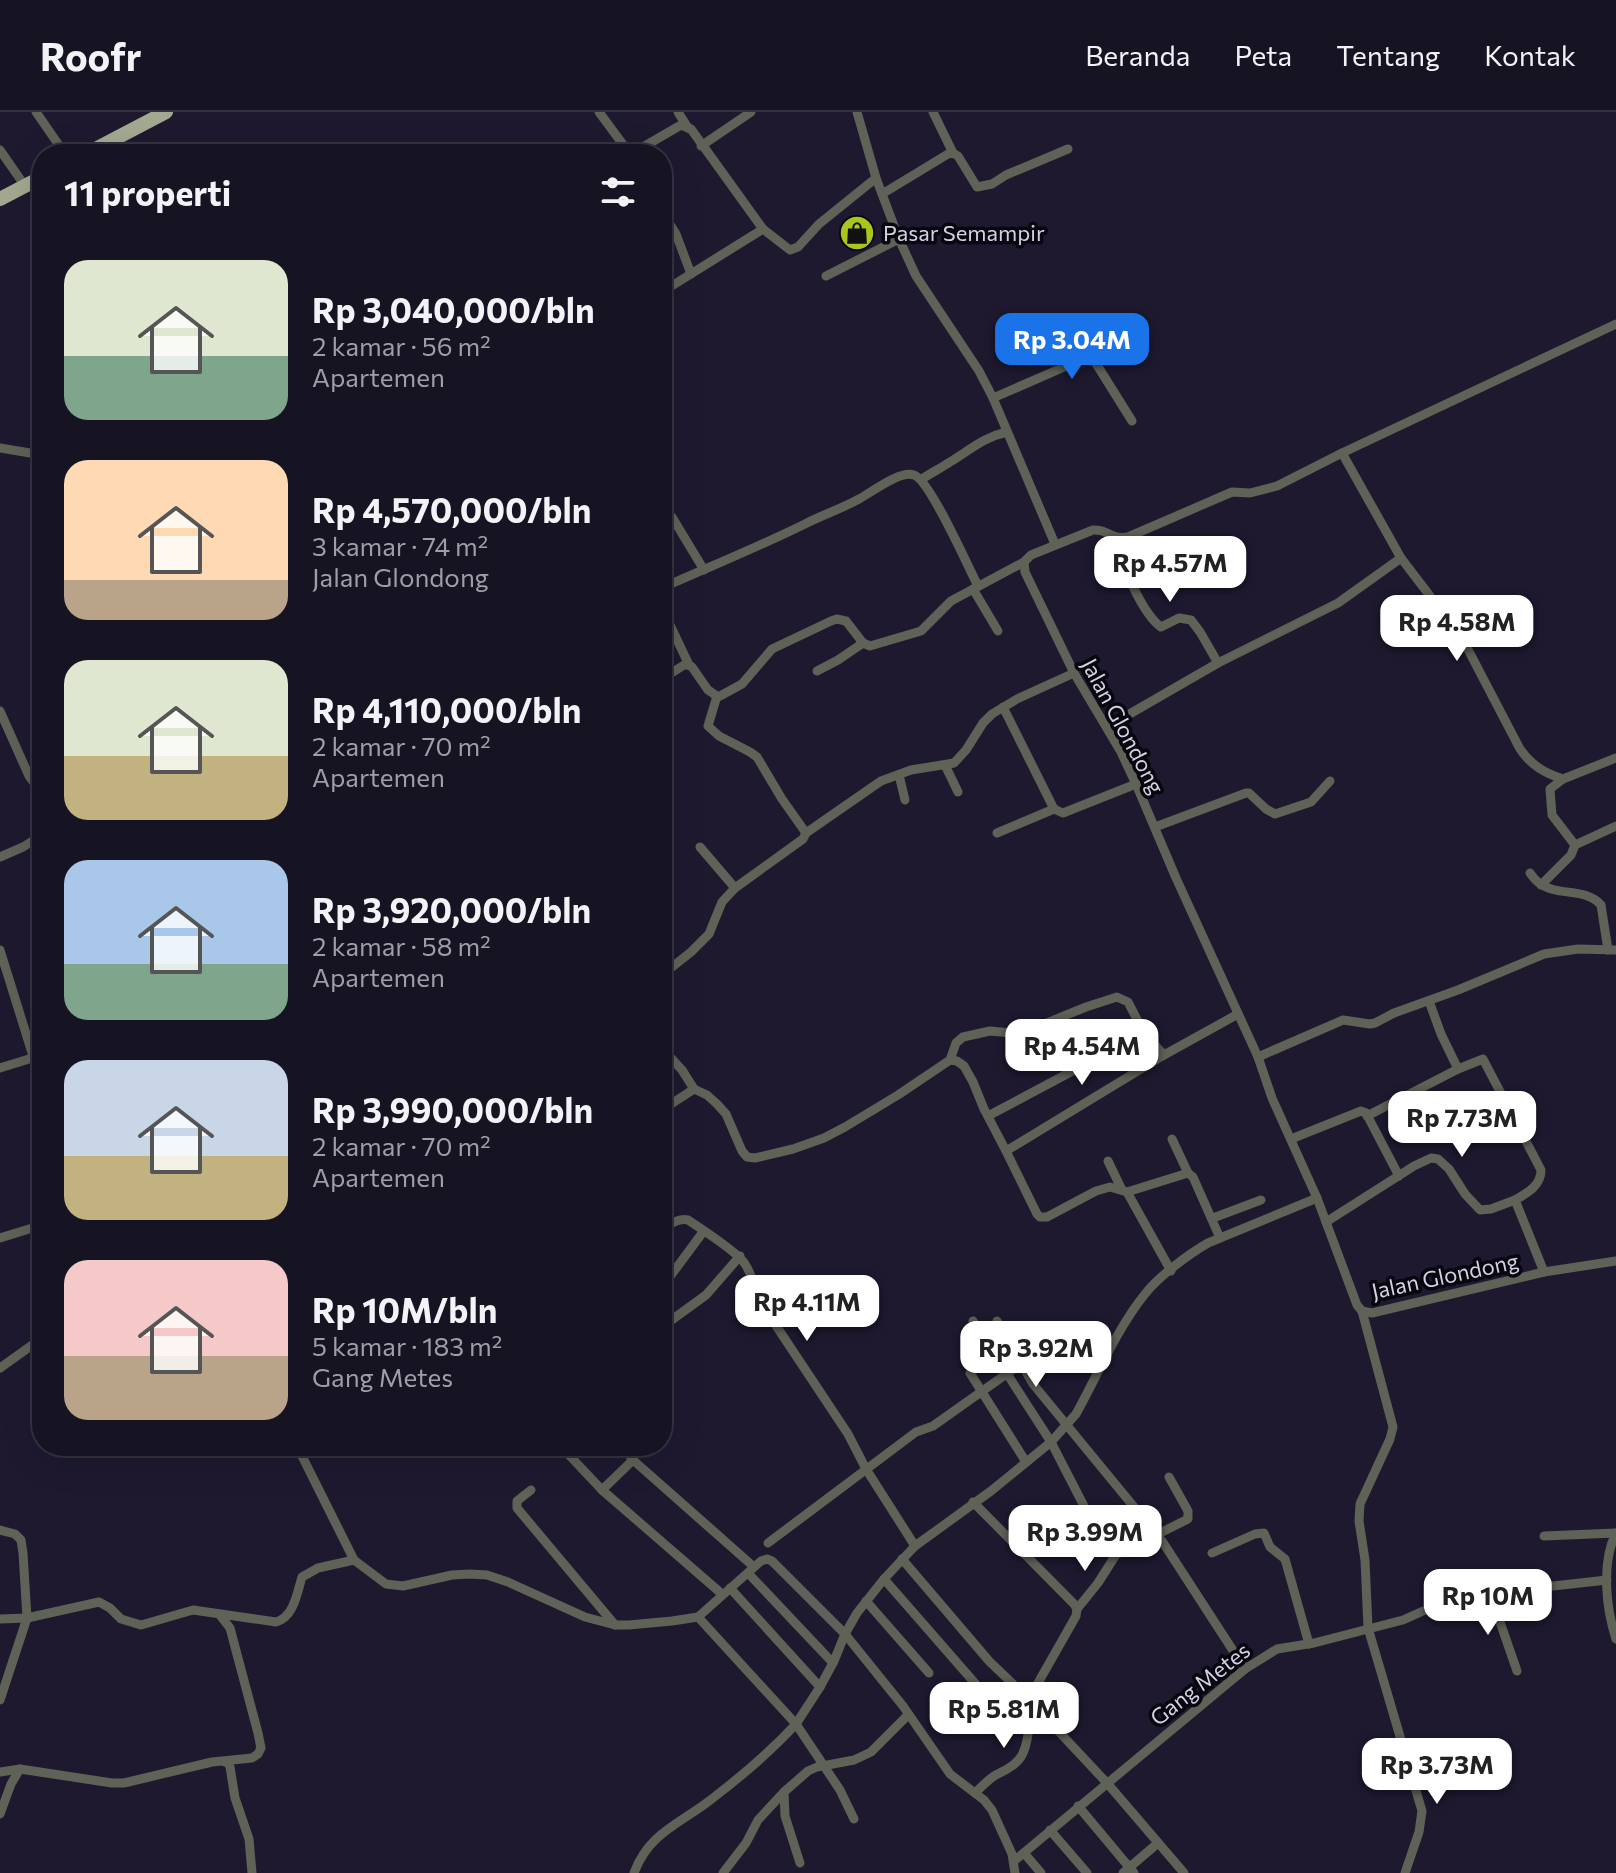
<!DOCTYPE html>
<html lang="id">
<meta charset="utf-8">
<style>
body{margin:0;font-family:Commissioner,sans-serif;background:#232030;color:#f1f3f6;height:100vh;display:flex;flex-direction:column;font-size:30px;white-space:nowrap}
*{box-sizing:border-box;margin:0}
p{font-size:26px;color:#9e9ea6}
.icon{flex:none;width:44px;height:44px;fill:none;stroke:currentColor;stroke-width:2;stroke-linecap:round;stroke-linejoin:round}
.map{position:relative;flex:1;overflow:hidden}
.sheet{position:absolute;left:32px;top:32px;width:640px;height:1312px;display:flex;flex-direction:column;background:#161323;border-radius:32px;box-shadow:0 8px 32px #0002,0 0 0 2px #353241}
.sheet>*{flex:none}
.price{position:absolute;translate:-50% -68px;padding:0 18px;border-radius:16px;background:#fff;color:#222;font-size:26px;line-height:52px;filter:drop-shadow(0 2px 4px #0008)}
.price::after{content:'';position:absolute;left:50%;top:48px;width:24px;height:18px;margin-left:-12px;background:inherit;clip-path:polygon(0 0,100% 0,50% 100%)}
.price.active{background:#1a73e8;color:#fff}
ul{padding:0;list-style:none}
li{display:flex;align-items:center;gap:24px;height:200px;padding:0 32px}
li span{display:grid;place-items:center;flex:none;width:224px;height:160px;border-radius:24px;color:#555}
li>.icon{margin-inline-start:auto}
span .icon{width:96px;height:96px;fill:#fffc;stroke-width:1}
li b{font-size:34px}
h2{display:flex;justify-content:space-between;align-items:center;height:96px;padding:0 32px;font-size:34px}
header{display:flex;align-items:center;gap:48px;box-sizing:border-box;height:112px;padding:0 40px;background:#161323;border-bottom:2px solid #353241}
header strong{font-size:38px}
nav{display:flex;gap:44px;margin-inline-start:auto;font-size:28px}
.map>svg:first-child{display:block}
.lines{fill:none;stroke-linecap:round;stroke-linejoin:round}
.minor{stroke:#5f6257;stroke-width:9}
.primary{stroke:#a2a990;stroke-width:14}
.labels{text-anchor:middle;stroke-width:7;stroke-linejoin:round;paint-order:stroke}
.poi-label{font-size:22px;fill:#d4d2e1;stroke:#08060f;text-anchor:start}
.street-label{font-size:22px;fill:#d4d2e1;stroke:#08060f}
</style>
<header>
<strong>Roofr</strong>
<nav><a>Beranda</a><a>Peta</a><a>Tentang</a><a>Kontak</a></nav>
</header>
<div class="map">
<svg width="1616" height="1761" viewBox="0 0 1616 1761">
<rect width="100%" height="100%" fill="#1e192f"/>
<g class="lines">
<g class="minor">
<path d="M36 0 65 42"/>
<path d="M599 0 630 42"/>
<path d="M678 0 688 16"/>
<path d="M857 0 876 66 899 127 916 164 979 259 993 286 1055 432"/>
<path d="M933 0 953 41"/>
<path d="M701 34 751 0"/>
<path d="M0 38 25 74"/>
<path d="M631 42 681 13 691 17 763 117 790 138 798 135 819 112 876 66"/>
<path d="M882 82 948 42 953 41 958 44 977 75 992 72 1006 63 1068 37"/>
<path d="M662 100 676 122 691 162"/>
<path d="M826 164 899 127"/>
<path d="M662 180 763 117"/>
<path d="M993 286 1087 245H1092L1132 309"/>
<path d="M0 336 42 343"/>
<path d="M1342 341 1401 446 1462 526 1520 637C1531 653 1544 661 1563 667L1616 646"/>
<path d="M922 367C931 361 941 356 950 350 970 338 984 325 1007 320"/>
<path d="M662 408 668 404 672 405 704 458"/>
<path d="M1114 425C1121 449 1141 501 1161 515L1179 506 1191 508 1200 520 1218 551"/>
<path d="M1024 450 1025 460 1074 561 1121 640 1136 672 1176 766 1258 945 1272 986 1317 1086 1357 1193 1362 1199 1372 1201 1544 1160 1616 1149"/>
<path d="M662 476C711 454 761 434 809 410 825 402 843 396 859 387 872 380 900 358 914 363 930 368 968 455 978 474"/>
<path d="M973 477 998 519"/>
<path d="M662 496 689 553 692 555 708 578 717 584H720L742 572 772 537 831 509 837 507 846 509 863 531 870 534 921 519 951 489 1024 450 1031 443 1093 418C1109 417 1110 428 1128 425L1232 380 1250 381 1277 374 1342 341 1616 212"/>
<path d="M817 559 838 548 863 531"/>
<path d="M662 567 684 553H689"/>
<path d="M717 584 708 614 719 624 750 640 757 645 782 687 806 721"/>
<path d="M1003 595 1054 697"/>
<path d="M0 599 29 664 34 671 42 675"/>
<path d="M1107 615 1218 551 1338 491 1401 446"/>
<path d="M945 653 958 680"/>
<path d="M899 663 905 688"/>
<path d="M1563 667 1550 677 1552 703 1575 733"/>
<path d="M1155 715 1246 681H1249L1266 697 1275 702 1311 690 1330 669"/>
<path d="M997 721 1054 697 1063 701 1136 672"/>
<path d="M700 735 735 776"/>
<path d="M0 745 23 735 42 723"/>
<path d="M1530 761C1533 765 1535 768 1539 771 1558 785 1585 775 1601 793L1608 838"/>
<path d="M1541 773 1571 743 1575 733 1616 714"/>
<path d="M0 838 42 973"/>
<path d="M662 863 691 840 709 822 722 790 735 776 803 727 806 721 881 669 911 658 954 651 966 638 983 611 992 602 1017 587 1074 561"/>
<path d="M1429 889 1441 922 1458 957"/>
<path d="M662 936 682 958 694 977 707 983 717 992 726 1002 742 1039 747 1045 755 1046 793 1037 824 1026 845 1015 898 983 950 948 956 931 963 925 990 919 1011 921 1032 917 1086 895 1117 885 1128 890 1144 921 1164 943 1238 902"/>
<path d="M1164 943 1006 1039 1037 1102 1040 1105H1047L1096 1079 1110 1075 1127 1080 1188 1061 1193 1065 1220 1126"/>
<path d="M1258 945 1343 908 1370 912 1375 911 1394 901 1458 878 1544 842 1578 837 1616 838"/>
<path d="M950 948 957 949 964 954 973 970 984 997 1006 1039"/>
<path d="M0 956 42 943"/>
<path d="M662 998 694 977"/>
<path d="M988 1004 1144 921"/>
<path d="M1367 1004 1458 957 1483 947 1541 1058C1541 1074 1527 1081 1515 1088L1544 1160"/>
<path d="M1172 1027 1188 1061"/>
<path d="M1291 1027 1361 999 1366 1001 1399 1064"/>
<path d="M1108 1049 1122 1078"/>
<path d="M662 1062 665 1066"/>
<path d="M1127 1080 1171 1159"/>
<path d="M1213 1106 1261 1088"/>
<path d="M1326 1110 1414 1054 1431 1046 1438 1047 1449 1057 1465 1082 1480 1098 1491 1097 1515 1088"/>
<path d="M662 1118C670 1112 678 1106 688 1108 700 1116 739 1141 745 1152 753 1164 756 1181 763 1194L848 1322 866 1357 915 1434"/>
<path d="M0 1126 42 1113"/>
<path d="M663 1174 703 1120"/>
<path d="M1362 1199 1393 1315 1390 1327 1360 1392 1359 1409 1365 1448 1368 1516 1422 1699 1419 1720 1405 1761"/>
<path d="M973 1209 1051 1330 1086 1398 1117 1441H1120L1188 1407V1399L1169 1365"/>
<path d="M997 1209 1033 1272 1162 1429 1245 1557"/>
<path d="M662 1215 706 1183 740 1144"/>
<path d="M0 1256 42 1226"/>
<path d="M970 1261 1026 1350"/>
<path d="M297 1334 354 1448 386 1472 403 1474 452 1463 470 1462 487 1463 508 1470 585 1505 615 1513H629L672 1509 698 1505 761 1449 767 1447 772 1449 845 1522 903 1594 950 1662 984 1688 992 1698 1012 1742 1015 1761"/>
<path d="M564 1334 569 1343 602 1378 722 1482"/>
<path d="M622 1334 633 1348 754 1455"/>
<path d="M531 1378 517 1389V1396L615 1513"/>
<path d="M602 1378 633 1348"/>
<path d="M973 1390 1074 1492 1077 1497 1076 1504 1030 1585 1032 1591 1107 1671 1184 1761"/>
<path d="M0 1418 15 1422 21 1428 23 1441 27 1506 0 1588"/>
<path d="M1616 1421C1601 1451 1606 1496 1616 1527"/>
<path d="M1544 1424 1616 1421"/>
<path d="M768 1431 916 1320 933 1314 1022 1251"/>
<path d="M1212 1441 1255 1422 1264 1421 1270 1435 1285 1447 1309 1532"/>
<path d="M902 1447 989 1549 1014 1573 1030 1585"/>
<path d="M748 1461 833 1551"/>
<path d="M884 1467 994 1593"/>
<path d="M730 1476 820 1575"/>
<path d="M1490 1481 1517 1559"/>
<path d="M866 1489 929 1561"/>
<path d="M1077 1497 1098 1471 1117 1441"/>
<path d="M698 1505 796 1612 820 1575 834 1549 845 1522 857 1501 884 1467 915 1434 991 1379 1051 1330 1076 1302C1097 1264 1118 1215 1145 1182 1159 1164 1189 1142 1208 1131L1317 1086"/>
<path d="M0 1507 27 1506 99 1490 110 1496 121 1507 141 1513 193 1498 276 1510C294 1505 297 1481 302 1465L318 1456 354 1448"/>
<path d="M225 1650H228L230 1655 235 1686 249 1727 252 1761"/>
<path d="M0 1660 20 1657 112 1671H124L212 1650 252 1646 258 1642 261 1636 258 1621 230 1516 219 1502"/>
<path d="M975 1681C981 1675 987 1669 994 1664 1005 1658 1018 1653 1023 1641 1030 1626 1029 1607 1032 1591"/>
<path d="M1078 1694 1134 1761"/>
<path d="M0 1702 11 1672 20 1657"/>
<path d="M1050 1718 1087 1761"/>
<path d="M1024 1741 1041 1761"/>
<path d="M1014 1749 1245 1557 1277 1537 1314 1531 1403 1508 1423 1499 1490 1481 1607 1468"/>
<path d="M800 1751 785 1704 784 1680 808 1659 817 1655 854 1648 871 1640 908 1603"/>
<path d="M634 1761C649 1720 682 1711 713 1686 743 1663 771 1639 796 1612L840 1678 854 1707"/>
<path d="M723 1761 746 1731 758 1708 784 1680"/>
<path d="M1123 1761 1158 1731"/>
</g>
<g class="primary">
<path d="M86 42 166 0"/>
<path d="M0 87 42 65"/>
</g>
</g>
<defs>
<g id="shop-disc" transform="scale(1.8)"><circle r="9.5" fill="#a8c71d" stroke="#08060f"/><path d="M-5-2.5h2.3a2.7 3.5 0 0 1 5.4 0H5L5.5 6h-11ZM-1.5-2.5h3a1.5 2.3 0 0 0-3 0Z" fill="#111"/></g>
</defs>
<g fill-rule="evenodd">
<use href="#shop-disc" x="857" y="121"/>
</g>
<g class="labels">
<g class="poi-label">
<text x="883" y="129">Pasar Semampir</text>
</g>
<g class="street-label">
<text transform="translate(1123 614) rotate(62)" y="8">Jalan Glondong</text>
<text transform="translate(1445 1164) rotate(-12)" y="8">Jalan Glondong</text>
<text transform="translate(1200 1572) rotate(-38)" y="8">Gang Metes</text>
</g>
</g>
</svg>
<b class="price active" style="left:1072px;top:269px">Rp 3.04M</b>
<b class="price" style="left:1170px;top:492px">Rp 4.57M</b>
<b class="price" style="left:1457px;top:551px">Rp 4.58M</b>
<b class="price" style="left:1082px;top:975px">Rp 4.54M</b>
<b class="price" style="left:1462px;top:1047px">Rp 7.73M</b>
<b class="price" style="left:807px;top:1231px">Rp 4.11M</b>
<b class="price" style="left:1036px;top:1277px">Rp 3.92M</b>
<b class="price" style="left:1085px;top:1461px">Rp 3.99M</b>
<b class="price" style="left:1488px;top:1525px">Rp 10M</b>
<b class="price" style="left:1004px;top:1638px">Rp 5.81M</b>
<b class="price" style="left:1437px;top:1694px">Rp 3.73M</b>
<section class="sheet">
<h2>11 properti<svg class="icon" aria-label="filters" viewBox="0 0 24 24"><path d="M4 7h16M4 17h16"/><circle cx="9" cy="7" r="2"/><circle cx="15" cy="17" r="2"/></svg></h2>
<ul>
<li><span style="background:linear-gradient(#dfe7d0 60%,#7fa58c 0)"><svg class="icon" aria-label="home" viewBox="0 0 24 24"><path d="M3 11l9-7 9 7M6 9v11h12V9"/></svg></span><div><b>Rp 3,040,000/bln</b><p>2 kamar · 56 m²</p><p>Apartemen</p></div></li>
<li><span style="background:linear-gradient(#ffd9b3 75%,#b9a48a 0)"><svg class="icon" aria-label="home" viewBox="0 0 24 24"><path d="M3 11l9-7 9 7M6 9v11h12V9"/></svg></span><div><b>Rp 4,570,000/bln</b><p>3 kamar · 74 m²</p><p>Jalan Glondong</p></div></li>
<li><span style="background:linear-gradient(#dfe7d0 60%,#c2b280 0)"><svg class="icon" aria-label="home" viewBox="0 0 24 24"><path d="M3 11l9-7 9 7M6 9v11h12V9"/></svg></span><div><b>Rp 4,110,000/bln</b><p>2 kamar · 70 m²</p><p>Apartemen</p></div></li>
<li><span style="background:linear-gradient(#a9c7e8 65%,#7fa58c 0)"><svg class="icon" aria-label="home" viewBox="0 0 24 24"><path d="M3 11l9-7 9 7M6 9v11h12V9"/></svg></span><div><b>Rp 3,920,000/bln</b><p>2 kamar · 58 m²</p><p>Apartemen</p></div></li>
<li><span style="background:linear-gradient(#c9d6e8 60%,#c2b280 0)"><svg class="icon" aria-label="home" viewBox="0 0 24 24"><path d="M3 11l9-7 9 7M6 9v11h12V9"/></svg></span><div><b>Rp 3,990,000/bln</b><p>2 kamar · 70 m²</p><p>Apartemen</p></div></li>
<li><span style="background:linear-gradient(#f6c9c9 60%,#b9a48a 0)"><svg class="icon" aria-label="home" viewBox="0 0 24 24"><path d="M3 11l9-7 9 7M6 9v11h12V9"/></svg></span><div><b>Rp 10M/bln</b><p>5 kamar · 183 m²</p><p>Gang Metes</p></div></li>
</ul>
</section>
</div>
